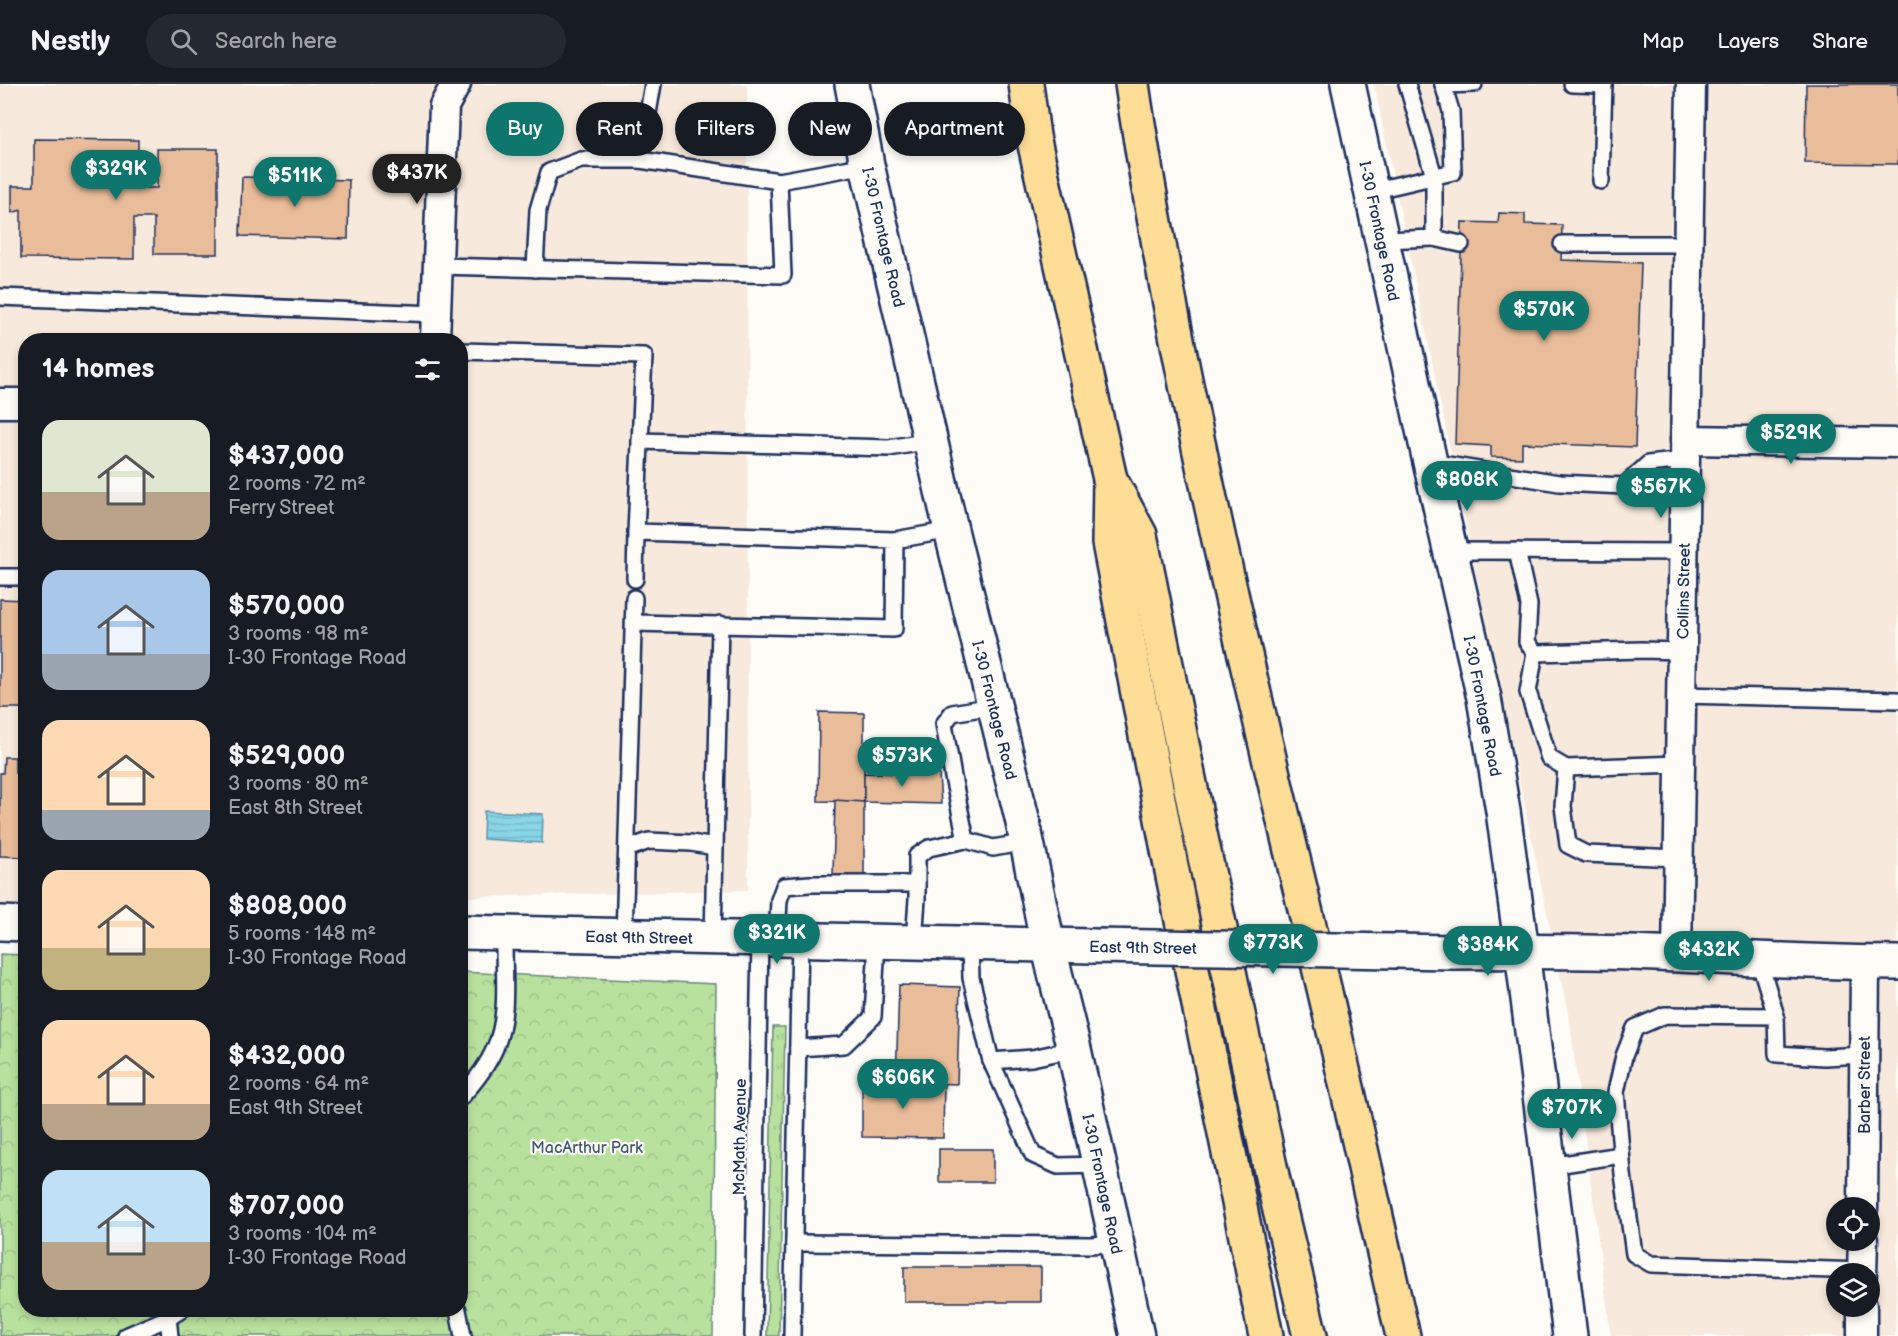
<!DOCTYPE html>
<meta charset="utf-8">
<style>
body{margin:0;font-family:"Balsamiq Sans",sans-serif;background:#242831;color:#f1f3f6;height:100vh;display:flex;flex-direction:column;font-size:22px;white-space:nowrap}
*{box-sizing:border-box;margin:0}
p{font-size:20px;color:#9ea1a6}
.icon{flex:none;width:33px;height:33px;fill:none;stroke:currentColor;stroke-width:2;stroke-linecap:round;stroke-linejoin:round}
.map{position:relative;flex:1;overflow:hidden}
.drawer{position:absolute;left:18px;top:249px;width:450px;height:984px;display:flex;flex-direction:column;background:#171b24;border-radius:24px;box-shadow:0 3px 9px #0003}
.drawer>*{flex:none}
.hud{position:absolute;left:486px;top:18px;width:570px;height:54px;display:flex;gap:12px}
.controls{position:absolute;left:1826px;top:1113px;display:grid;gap:12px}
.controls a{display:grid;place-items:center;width:54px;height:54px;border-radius:50%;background:#171b24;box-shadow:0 3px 9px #0003;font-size:30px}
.price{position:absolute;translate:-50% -51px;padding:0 14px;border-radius:21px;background:#0f766e;color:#fff;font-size:20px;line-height:39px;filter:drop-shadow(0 2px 3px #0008)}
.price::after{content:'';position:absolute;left:50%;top:36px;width:18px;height:14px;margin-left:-9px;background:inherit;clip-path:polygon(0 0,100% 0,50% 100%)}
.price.active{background:#222;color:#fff}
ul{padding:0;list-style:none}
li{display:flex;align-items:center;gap:18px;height:150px;padding:0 24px}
li span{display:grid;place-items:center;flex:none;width:168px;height:120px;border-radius:18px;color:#555}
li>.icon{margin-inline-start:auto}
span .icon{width:72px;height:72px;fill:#fffc;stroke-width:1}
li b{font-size:26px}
h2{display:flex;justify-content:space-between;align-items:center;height:72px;padding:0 24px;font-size:26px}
.tag{padding:0 21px;border-radius:27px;background:#171b24;box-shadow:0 3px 9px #0003;font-size:21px;line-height:54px}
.tag.active{background:#0f766e;color:#fff}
header{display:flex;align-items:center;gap:36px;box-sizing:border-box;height:84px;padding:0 30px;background:#171b24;border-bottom:2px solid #363941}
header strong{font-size:28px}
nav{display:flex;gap:33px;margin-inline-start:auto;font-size:21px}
.search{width:420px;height:54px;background:#242831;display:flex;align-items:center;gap:15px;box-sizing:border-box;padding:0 21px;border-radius:33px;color:#9ea1a6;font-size:22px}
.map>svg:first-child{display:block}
.built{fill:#f7e9db;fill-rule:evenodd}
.grass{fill:url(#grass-tufts);stroke:#6a887e;stroke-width:1.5}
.park{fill:url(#park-crowns);stroke:#6a887e;stroke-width:1.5}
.water{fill:url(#water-rules);stroke:#5c93b0;stroke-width:1.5}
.building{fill:#eabd9a;stroke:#1b2f5e;stroke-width:1.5}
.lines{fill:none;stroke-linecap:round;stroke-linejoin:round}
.service-casing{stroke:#1b2f5e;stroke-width:20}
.minor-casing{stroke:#1b2f5e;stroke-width:33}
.secondary-casing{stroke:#1b2f5e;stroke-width:38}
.motorway-casing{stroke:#1b2f5e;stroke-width:38}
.service{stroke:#fdfcf7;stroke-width:15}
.minor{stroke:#fdfcf7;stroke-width:28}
.secondary{stroke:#fdfcf7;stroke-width:33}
.motorway{stroke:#fedd96;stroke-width:33}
.secondary-bridge-casing{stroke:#1b2f5e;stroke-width:38;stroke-linecap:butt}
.secondary-bridge{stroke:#fdfcf7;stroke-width:33}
.labels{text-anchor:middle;stroke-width:4.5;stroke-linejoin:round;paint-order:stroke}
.street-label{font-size:16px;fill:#1b2f5e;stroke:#fdfcf7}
.park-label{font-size:16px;fill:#425c6e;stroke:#fdfcf7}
</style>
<header>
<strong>Nestly</strong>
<div class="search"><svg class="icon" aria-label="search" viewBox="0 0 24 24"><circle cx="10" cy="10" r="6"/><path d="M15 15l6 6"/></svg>Search here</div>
<nav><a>Map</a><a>Layers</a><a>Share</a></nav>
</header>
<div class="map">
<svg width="1898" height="1252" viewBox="0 0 1898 1252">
<defs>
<pattern id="grass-tufts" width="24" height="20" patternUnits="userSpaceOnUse" patternTransform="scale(1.5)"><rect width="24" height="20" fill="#b8e19d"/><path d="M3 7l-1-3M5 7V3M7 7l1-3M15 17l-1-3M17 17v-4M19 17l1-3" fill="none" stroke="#9ec18a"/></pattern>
<pattern id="park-crowns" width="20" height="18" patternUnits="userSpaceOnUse" patternTransform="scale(1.5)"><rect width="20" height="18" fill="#b8e19d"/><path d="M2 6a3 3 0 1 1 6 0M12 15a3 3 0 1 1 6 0" fill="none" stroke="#9ec18a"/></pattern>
<pattern id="water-rules" width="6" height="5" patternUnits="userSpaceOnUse" patternTransform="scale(1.5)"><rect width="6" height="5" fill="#88d6e7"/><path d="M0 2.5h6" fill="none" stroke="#75b8c9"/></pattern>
</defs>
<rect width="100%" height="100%" fill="#fdfcf7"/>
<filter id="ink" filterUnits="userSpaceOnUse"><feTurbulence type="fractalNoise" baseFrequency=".0167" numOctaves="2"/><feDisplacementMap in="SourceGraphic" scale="12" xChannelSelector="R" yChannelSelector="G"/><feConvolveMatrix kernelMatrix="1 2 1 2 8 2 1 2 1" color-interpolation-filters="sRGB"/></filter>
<g filter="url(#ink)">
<g class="built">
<path d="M0 0H747L748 806 461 813 460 256H26V824L0 825Z"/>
<path d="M1374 0H1898V1149L1895 1252H1611L1570 939ZM1836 1124H1869V1156H1836ZM1836 1190H1869V1222H1836Z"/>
</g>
<path class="grass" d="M773 943H785L779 1252H767Z"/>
<path class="park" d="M0 870 25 871 26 1226H460L461 888 716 900 713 1252H0Z"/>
<path class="water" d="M484 727 543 730 542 759 483 755Z"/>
<g class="building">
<path d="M1806 0H1898V80L1805 79Z"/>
<path d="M34 55 138 56V104H157V65H218V170H154V134H134V175L21 174V126L12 129V102H34Z"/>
<path d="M242 93 349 96 348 155 240 152Z"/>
<path d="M1499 129 1525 130V140L1562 141 1561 176 1641 179 1635 363 1522 359V374L1491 373V362L1455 360 1462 138 1498 139Z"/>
<path d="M0 515 26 516V634L25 624H0Z"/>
<path d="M819 628 864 629V718L818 717Z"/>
<path d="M4 673H15V689H26V773L0 772V689H3Z"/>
<path d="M864 689 939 690 941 720 864 718Z"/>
<path d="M835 716 864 718V792L833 791Z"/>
<path d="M899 901 960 903 957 1000 896 998Z"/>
<path d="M862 999 944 1000 943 1054 862 1053Z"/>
<rect x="939" y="1065" width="54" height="33"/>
<rect x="904" y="1183" width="137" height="35"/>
</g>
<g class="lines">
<g class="service-casing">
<g id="service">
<path d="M653 0 640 76 779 97 867 81"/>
<path d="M1572 0 1604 1"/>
<path d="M1443 1 1474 0"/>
<path d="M1601 97 1604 0"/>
<path d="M1372 107 1453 88 1451 27 1443 0"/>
<path d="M1434 154 1461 160"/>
<path d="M1383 156 1434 154V92L1407 0"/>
<path d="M1562 160H1688"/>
<path d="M438 182 783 191 779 97"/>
<path d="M535 185 538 126 549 88 581 76H640"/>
<path d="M0 213 436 230"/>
<path d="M460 267 644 272 636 448 895 456 894 545 634 539"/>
<path d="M640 357 889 364 930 357"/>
<path d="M1430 378 1559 399 1624 402 1648 380 1685 376"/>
<path d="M895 456 951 446"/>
<path d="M1450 467 1684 468"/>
<path d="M1517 467 1529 521 1527 558 1535 569 1641 566 1682 567"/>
<path d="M0 493H26"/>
<path d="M635 495 636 448"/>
<path d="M1535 569 1528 608 1549 674 1566 684 1680 680"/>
<path d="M1681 611 1898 616"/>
<path d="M993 622 952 629 944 640 953 693 966 756 993 764 1027 758"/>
<path d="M1566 684 1563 722 1568 761 1586 770 1678 774"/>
<path d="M627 765 649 757 691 759 715 763"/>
<path d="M624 853 634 514"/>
<path d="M713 854 720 540"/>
<path d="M777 856 779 816 784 802 810 800H917"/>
<path d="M914 858 917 815V772L929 764 966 756"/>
<path d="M970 859 971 894 991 977 1033 1071 1058 1082 1100 1081"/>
<path d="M1759 876 1776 932"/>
<path d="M798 964 844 961 873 933 877 857"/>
<path d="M991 977 1032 974 1074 965"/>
<path d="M460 1014C474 999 487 983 495 964 510 932 503 884 504 848"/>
<path d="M1550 1082 1621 1071"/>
<path d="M794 1159 1091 1161 1116 1159"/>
<path d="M1862 1187 1651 1180 1634 1170 1623 1090 1616 1008 1624 972 1635 944 1665 931 1776 932 1777 970 1824 973 1864 971"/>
<path d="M458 1226 463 1252"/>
<path d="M168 1234 170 1252"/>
<path d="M126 1252 168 1234 181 1226"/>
<path d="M753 1252 760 855"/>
<path d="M792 1252 800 856"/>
</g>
</g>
<g class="minor-casing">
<g id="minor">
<path d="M435 256 444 22 456 0"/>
<path d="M0 319H26"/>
<path d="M1685 356 1898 359"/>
<path d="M1677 871 1691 0"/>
<path d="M1863 1124 1865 879"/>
<path d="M1862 1190 1863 1156"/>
<path d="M1862 1252V1222"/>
</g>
</g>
<g class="secondary-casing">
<g id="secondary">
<path d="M852 0 867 81 951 446 1022 734 1048 861 1074 965 1137 1252"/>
<path d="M1348 0 1430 378 1484 614 1503 727 1522 867 1570 1252"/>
<path d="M0 839 26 840"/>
<path d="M460 848 1093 862"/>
<path d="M1453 868C1528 867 1603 867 1678 871 1751 875 1824 879 1898 879"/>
</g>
</g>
<g class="motorway-casing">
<g id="motorway">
<path d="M1026 0 1033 52 1110 395 1109 459 1172 787 1266 1252"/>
<path d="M1132 0C1142 70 1155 140 1168 209 1209 425 1260 637 1311 850 1344 984 1372 1118 1403 1252"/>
<path d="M1111 397 1140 451 1197 735 1273 1097 1310 1252"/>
</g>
</g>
<use href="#service" class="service"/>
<use href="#minor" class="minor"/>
<use href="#secondary" class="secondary"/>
<use href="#motorway" class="motorway"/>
<g class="secondary-bridge-casing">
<path id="secondary-bridge" d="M1093 862 1453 868"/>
</g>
<use href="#secondary-bridge" class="secondary-bridge"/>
</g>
</g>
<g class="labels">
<g class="street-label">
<text transform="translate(1380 147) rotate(78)" y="6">I-30 Frontage Road</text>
<text transform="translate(884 153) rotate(77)" y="6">I-30 Frontage Road</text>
<text transform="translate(1683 507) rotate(-89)" y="6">Collins Street</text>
<text transform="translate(1483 622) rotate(79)" y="6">I-30 Frontage Road</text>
<text transform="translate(995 626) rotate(76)" y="6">I-30 Frontage Road</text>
<text transform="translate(639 853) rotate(1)" y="6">East 9th Street</text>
<text transform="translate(1143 863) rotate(1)" y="6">East 9th Street</text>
<text transform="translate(1864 1001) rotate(-90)" y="6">Barber Street</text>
<text transform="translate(739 1053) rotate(-89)" y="6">McMath Avenue</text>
<text transform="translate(1103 1100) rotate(78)" y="6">I-30 Frontage Road</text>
</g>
<g class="park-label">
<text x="587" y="1069">MacArthur Park</text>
</g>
</g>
</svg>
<div class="controls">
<a><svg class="icon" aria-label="locate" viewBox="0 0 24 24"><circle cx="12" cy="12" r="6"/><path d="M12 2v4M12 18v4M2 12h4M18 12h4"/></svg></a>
<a><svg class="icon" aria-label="layers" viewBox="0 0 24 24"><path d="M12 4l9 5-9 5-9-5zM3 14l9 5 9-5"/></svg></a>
</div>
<b class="price" style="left:116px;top:117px">$329K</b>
<b class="price active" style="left:417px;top:121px">$437K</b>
<b class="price" style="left:295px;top:124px">$511K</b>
<b class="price" style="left:1544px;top:258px">$570K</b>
<b class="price" style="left:1791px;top:381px">$529K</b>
<b class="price" style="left:1467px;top:428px">$808K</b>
<b class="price" style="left:1661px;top:435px">$567K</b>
<b class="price" style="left:902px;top:704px">$573K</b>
<b class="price" style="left:777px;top:881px">$321K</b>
<b class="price" style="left:1273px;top:891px">$773K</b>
<b class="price" style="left:1488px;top:893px">$384K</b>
<b class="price" style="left:1709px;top:898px">$432K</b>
<b class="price" style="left:903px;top:1026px">$606K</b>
<b class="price" style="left:1572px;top:1056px">$707K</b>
<div class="hud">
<a class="tag active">Buy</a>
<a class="tag">Rent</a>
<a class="tag">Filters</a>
<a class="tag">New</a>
<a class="tag">Apartment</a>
</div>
<section class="drawer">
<h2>14 homes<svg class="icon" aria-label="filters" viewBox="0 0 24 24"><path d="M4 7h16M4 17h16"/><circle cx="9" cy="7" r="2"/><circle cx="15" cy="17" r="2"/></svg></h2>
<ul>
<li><span style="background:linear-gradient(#dfe7d0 60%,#b9a48a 0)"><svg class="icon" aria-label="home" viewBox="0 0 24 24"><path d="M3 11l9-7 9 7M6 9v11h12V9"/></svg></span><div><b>$437,000</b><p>2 rooms · 72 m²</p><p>Ferry Street</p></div></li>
<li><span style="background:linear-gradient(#a9c7e8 70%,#9aa5b1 0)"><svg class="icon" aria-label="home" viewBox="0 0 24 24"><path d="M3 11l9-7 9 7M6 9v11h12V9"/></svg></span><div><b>$570,000</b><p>3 rooms · 98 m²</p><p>I-30 Frontage Road</p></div></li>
<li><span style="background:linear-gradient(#ffd9b3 75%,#9aa5b1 0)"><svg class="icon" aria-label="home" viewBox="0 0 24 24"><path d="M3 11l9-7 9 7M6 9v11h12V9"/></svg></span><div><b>$529,000</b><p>3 rooms · 80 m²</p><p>East 8th Street</p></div></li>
<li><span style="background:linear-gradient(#ffd9b3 65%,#c2b280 0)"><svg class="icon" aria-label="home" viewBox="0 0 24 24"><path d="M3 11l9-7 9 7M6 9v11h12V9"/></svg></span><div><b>$808,000</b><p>5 rooms · 148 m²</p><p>I-30 Frontage Road</p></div></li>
<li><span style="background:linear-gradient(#ffd9b3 70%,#b9a48a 0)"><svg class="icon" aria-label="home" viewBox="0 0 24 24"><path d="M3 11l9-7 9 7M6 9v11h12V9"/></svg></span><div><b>$432,000</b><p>2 rooms · 64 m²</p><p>East 9th Street</p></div></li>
<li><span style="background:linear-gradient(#bfe0f5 60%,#b9a48a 0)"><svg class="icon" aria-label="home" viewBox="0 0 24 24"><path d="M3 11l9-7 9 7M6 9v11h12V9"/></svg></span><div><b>$707,000</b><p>3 rooms · 104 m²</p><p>I-30 Frontage Road</p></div></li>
</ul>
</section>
</div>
